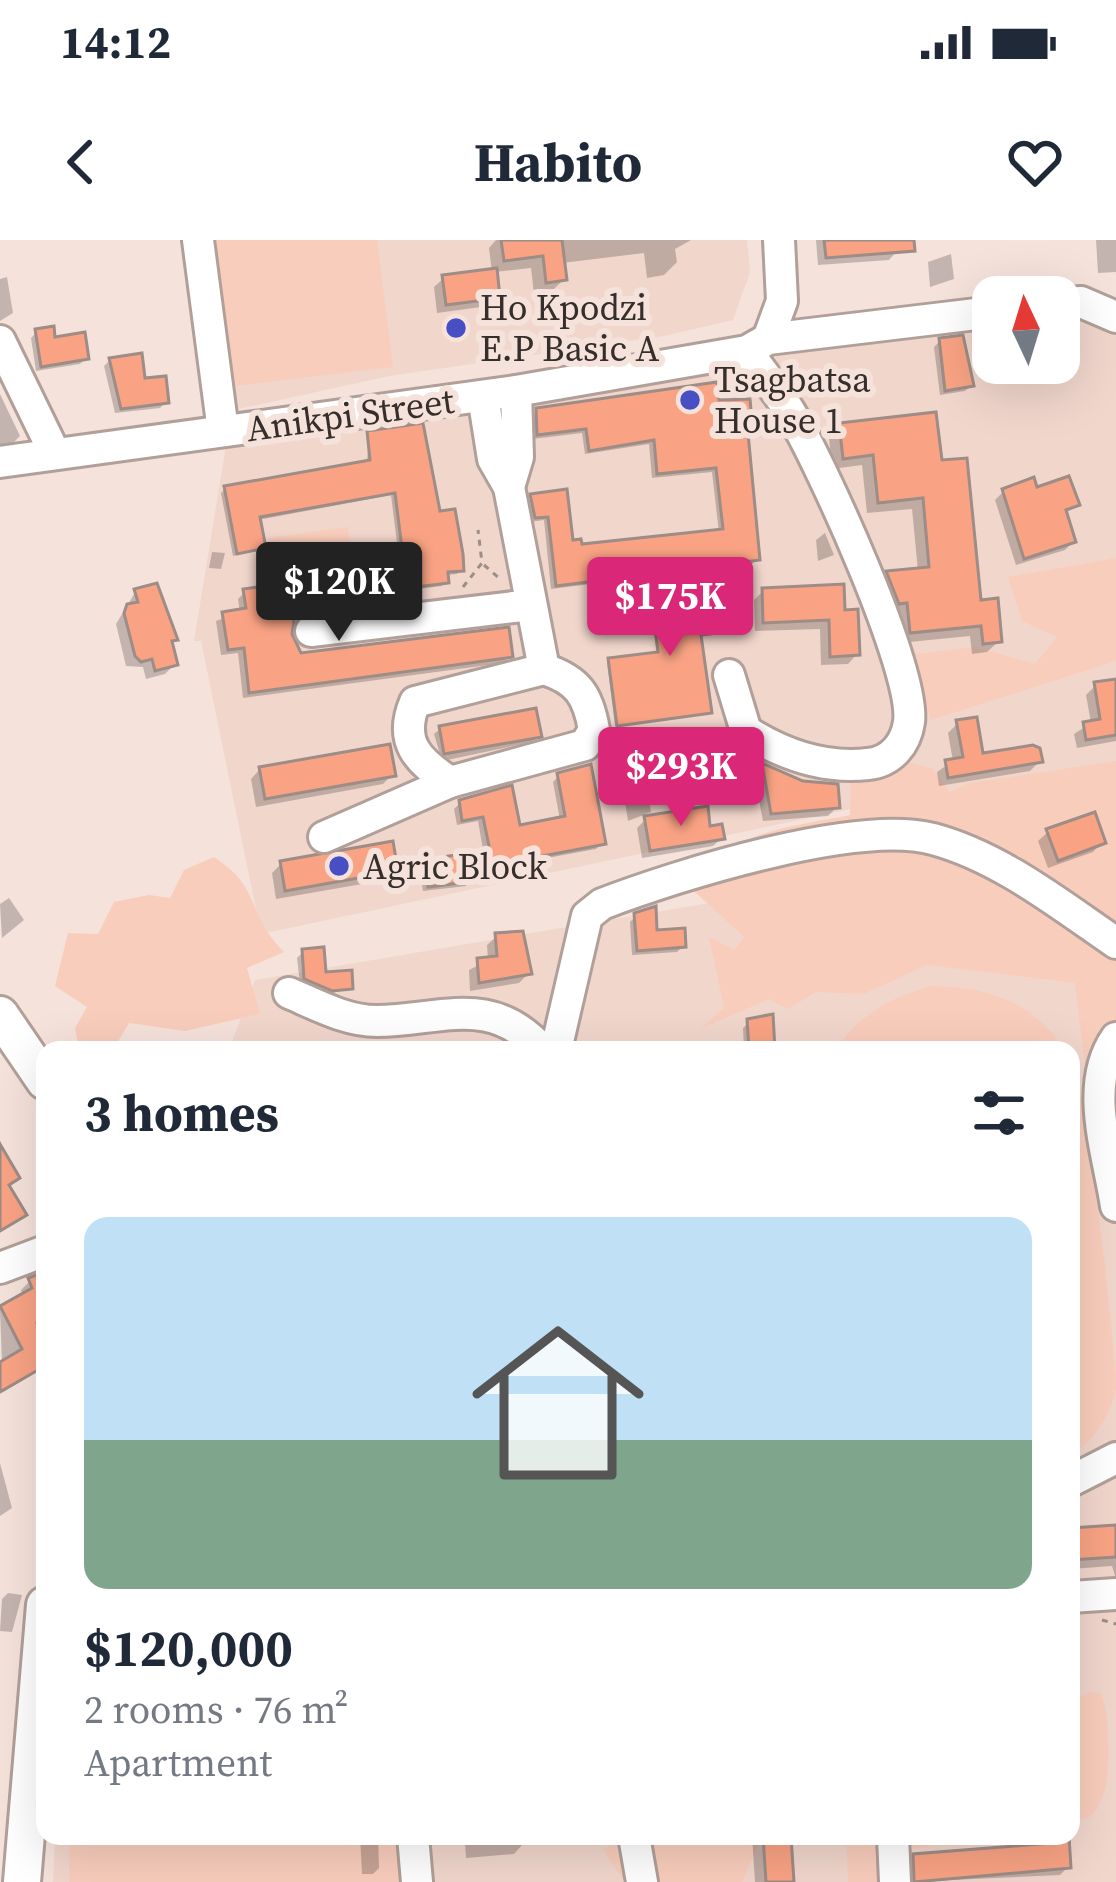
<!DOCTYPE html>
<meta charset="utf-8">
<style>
body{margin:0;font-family:"Source Serif 4",serif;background:#f2f2f3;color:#1f2937;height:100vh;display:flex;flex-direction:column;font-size:45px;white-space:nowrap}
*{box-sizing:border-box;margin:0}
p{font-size:39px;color:#747a83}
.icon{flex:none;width:66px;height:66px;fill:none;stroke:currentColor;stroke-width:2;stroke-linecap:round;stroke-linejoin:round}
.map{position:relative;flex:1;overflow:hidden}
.details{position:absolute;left:36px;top:801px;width:1044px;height:804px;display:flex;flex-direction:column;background:#fff;border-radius:24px;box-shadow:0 12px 48px #0002}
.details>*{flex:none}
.needle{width:78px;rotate:356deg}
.tools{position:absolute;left:972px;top:36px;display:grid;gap:24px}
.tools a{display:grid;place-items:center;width:108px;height:108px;border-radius:24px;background:#fff;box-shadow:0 12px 48px #0002;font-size:60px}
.price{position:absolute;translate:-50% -102px;padding:0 27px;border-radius:12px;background:#db2777;color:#fff;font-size:39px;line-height:78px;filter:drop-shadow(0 3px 6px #0008)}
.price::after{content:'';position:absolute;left:50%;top:72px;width:36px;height:27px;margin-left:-18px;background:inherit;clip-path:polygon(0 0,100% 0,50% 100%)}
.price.current{background:#222;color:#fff}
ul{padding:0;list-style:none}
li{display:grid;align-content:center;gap:24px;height:636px;padding:0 48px}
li+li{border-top:3px solid #e0e1e3}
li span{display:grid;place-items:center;height:372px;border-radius:24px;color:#555}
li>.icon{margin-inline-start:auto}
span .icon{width:216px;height:216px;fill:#fffc;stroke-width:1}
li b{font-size:51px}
h2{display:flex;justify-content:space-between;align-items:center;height:144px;padding:0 48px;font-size:51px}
.status{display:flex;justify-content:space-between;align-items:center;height:84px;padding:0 60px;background:#fff;direction:ltr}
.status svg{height:33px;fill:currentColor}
header{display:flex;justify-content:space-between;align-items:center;height:156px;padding:0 48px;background:#fff;font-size:54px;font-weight:700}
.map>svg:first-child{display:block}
.built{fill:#f1d6cc}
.green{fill:#f9cdbc}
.shadow{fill:#0003}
.building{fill:#f9a384;stroke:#9e8c86;stroke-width:3}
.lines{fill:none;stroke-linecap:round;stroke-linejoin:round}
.minor-casing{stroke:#b1a099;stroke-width:36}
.major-casing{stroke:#b1a099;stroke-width:42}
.path{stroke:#9b8e89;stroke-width:3;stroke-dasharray:6 6;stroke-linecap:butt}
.minor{stroke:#fff;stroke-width:30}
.major{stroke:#fff;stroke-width:36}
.poi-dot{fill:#484ec3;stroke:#f5e2db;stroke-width:4.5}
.labels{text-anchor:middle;stroke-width:12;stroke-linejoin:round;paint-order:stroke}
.poi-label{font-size:36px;fill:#352e2b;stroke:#f5e2db;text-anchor:start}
.street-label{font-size:36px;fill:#352e2b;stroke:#f5e2db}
</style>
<div class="status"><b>14:12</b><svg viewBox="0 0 49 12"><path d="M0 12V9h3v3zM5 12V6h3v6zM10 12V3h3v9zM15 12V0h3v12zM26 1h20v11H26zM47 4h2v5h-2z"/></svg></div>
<header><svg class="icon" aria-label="back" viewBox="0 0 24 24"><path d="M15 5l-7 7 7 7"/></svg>Habito<svg class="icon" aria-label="heart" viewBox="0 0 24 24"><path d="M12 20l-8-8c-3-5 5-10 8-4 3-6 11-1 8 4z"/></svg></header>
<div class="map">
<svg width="1116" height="1642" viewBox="0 0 1116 1642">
<rect width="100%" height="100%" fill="#f5e2db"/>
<g class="built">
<path d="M203 0H747L750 32 733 80 664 96 389 136 225 172Z"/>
<path d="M1059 78 1109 86 1116 96V531L884 562 261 694 201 401H194L226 206 922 86 993 80V123H1059Z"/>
<path d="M1116 594V1642H53L55 1596H1071V810H229L255 740Z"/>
</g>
<g class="green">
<path d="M209 0H377L393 127 227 147Z"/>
<path d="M348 287 355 336 275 347 268 298Z"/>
<path d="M1116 318V421L931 480 908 415 975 407 1035 424 1057 397 1022 381 1008 337Z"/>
<path d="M898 520 932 528 950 552 969 543 1116 521V882L1091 876 1075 743 927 725 864 754 816 752 788 769 769 759 700 789 724 768 709 697 734 710 744 697 695 652C709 592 799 586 850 575L851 541 860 533Z"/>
<path d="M214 617C263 649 245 673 284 712L247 728 260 774 185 791 129 783 113 810H79L75 788 87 767 55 746 68 693 98 694 114 662 149 655 170 658 184 630Z"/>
<path d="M930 746C987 747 1032 760 1065 810H835C860 774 888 759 930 746Z"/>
<path d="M1071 819C1087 851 1116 1111 1116 1149 1111 1175 1092 1202 1071 1217Z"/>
<path d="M1091 1452 1101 1453C1113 1484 1116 1595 1071 1577V1460Z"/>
<path d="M69 1596H399L401 1642H69Z"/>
<path d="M621 1596H759V1603L742 1642H625L603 1610Z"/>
<path d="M846 1596H1017L898 1610 900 1642H848Z"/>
</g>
<g class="shadow">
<path d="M496 0H691L675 9 677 22 664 35 647 38 644 13 562 23 564 39 551 52 534 54 531 28 494 32 497 57 488 66 437 73 434 47 444 38 492 32 489 8Z"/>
<path d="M816 0H896L897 11 889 20 818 25Z"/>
<path d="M1096 0H1116V32L1098 33Z"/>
<path d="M951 14 954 39 930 47 928 22Z"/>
<path d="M7 37 13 73 0 81V39Z"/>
<path d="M37 92 53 100 86 118 80 124 36 131 31 98Z"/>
<path d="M940 101 971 146 965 151 940 155 934 107Z"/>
<path d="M110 120 166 162 160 168 115 173 104 126Z"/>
<path d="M0 154 20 196 13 203 0 205Z"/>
<path d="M716 163 750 191 745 197 757 319 752 324 551 349 544 280 530 282 527 262 532 257 579 307 719 293 712 232 652 238 649 204 585 214 582 193 533 199 532 177 537 171Z"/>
<path d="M841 186 939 223 978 363 999 401 987 412 972 414 970 396 899 403 876 346 888 334 918 331 912 269 867 273 862 225 832 229 829 197Z"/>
<path d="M369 194 437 274 461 330 457 334 445 335 442 346 403 351 391 255 258 280 263 307 233 316 221 253 226 249 367 223Z"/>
<path d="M1036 251 1076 265 1064 274 1073 302 1065 310 1016 325 995 260 1003 252Z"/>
<path d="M825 293 834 315 818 321 816 300Z"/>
<path d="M212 312 225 313 221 329 209 328Z"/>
<path d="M136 351 174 399 169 404 175 424 165 434 146 439 143 427 126 426 116 384Z"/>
<path d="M763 351 842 373 857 414 848 424 821 425 820 389 755 391 754 360Z"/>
<path d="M245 352 257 358 358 362 351 369 291 378 289 395 299 417 510 416 503 423 243 458 238 413 221 415 216 381 240 372 238 359Z"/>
<path d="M629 366 730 380 723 383 722 393 698 395 706 474 615 486 607 423 657 415 653 381 628 384Z"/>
<path d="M1096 445 1116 462V501L1077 508 1074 494 1091 483 1086 455Z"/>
<path d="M958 483 981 517 1040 521 1030 531 939 546 937 532 953 521 948 493Z"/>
<path d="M440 489 538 496 532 502 442 521 434 494Z"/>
<path d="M732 507 746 521 741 526 729 527Z"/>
<path d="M698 515 701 536 688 539 685 518Z"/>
<path d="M762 527 802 544 837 567 828 576 763 581 754 535Z"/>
<path d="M260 529 392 535 383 544 256 567 251 539Z"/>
<path d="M559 536 602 603 596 609 471 632 466 646 423 651 420 634 426 628 484 615 478 581 457 585 454 569 460 563 517 588 560 580 553 542Z"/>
<path d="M648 554 651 572 628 581 625 562Z"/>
<path d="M646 579 708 589 722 598 713 606 642 618 637 588Z"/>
<path d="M1048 592 1102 602 1093 612 1048 628 1038 601Z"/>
<path d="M282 623 395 630 385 640 276 659 272 633Z"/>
<path d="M9 658 24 680 2 698 0 664Z"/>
<path d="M636 676 654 693 683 706 677 712 632 715 630 682Z"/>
<path d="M497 696 529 733 519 743 470 751 469 730 488 720 487 705Z"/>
<path d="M303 712 323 735 350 748 325 755 300 744 297 718Z"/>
<path d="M749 782 771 810H744L743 788Z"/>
<path d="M405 802V810H376L382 803Z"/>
<path d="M45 933V957L38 937Z"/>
<path d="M45 1035V1084L36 1087 45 1102V1127L3 1152 0 1070 23 1057 21 1050 30 1041Z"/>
<path d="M0 1223 12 1268 0 1276Z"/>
<path d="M1116 1288V1339L1112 1326 1071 1329V1291Z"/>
<path d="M8 1353 22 1355 12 1392 0 1391 2 1359Z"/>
<path d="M360 1596H378L379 1628 373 1634H362Z"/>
<path d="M471 1596H523V1604L514 1614 466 1618 465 1603Z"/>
<path d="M752 1596H788L791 1642H755Z"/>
<path d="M1044 1596H1066L1068 1627 1060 1635 905 1642 906 1625 915 1616 1045 1607Z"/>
</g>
<g class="building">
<path d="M501 0H562L567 40 546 43 543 16 504 21Z"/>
<path d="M824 0H914L915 11 826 18Z"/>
<path d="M497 28 500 58 446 65 442 35Z"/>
<path d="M54 86 55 97 85 92 89 119 41 127 35 89Z"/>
<path d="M963 95 974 146 945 151 939 98Z"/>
<path d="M142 113 145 138 166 136 169 163 121 169 109 118Z"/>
<path d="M717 142 719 160 750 159 753 192 748 193 760 320 556 346 548 277 535 278 530 254 567 249 573 300 581 299 582 304 723 289 716 228 657 234 654 200 589 211 586 189 537 195 536 168Z"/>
<path d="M936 172 942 220 967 218 981 360 998 358 1002 402 983 404 981 386 910 393 907 363 899 364 886 331 929 327 923 258 878 263 873 215 843 219 839 183Z"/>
<path d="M423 183 440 271 455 269 463 314 464 331 448 332 449 343 407 348 395 253 260 277 266 308 237 314 224 246 370 220 367 191Z"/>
<path d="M1069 236 1080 265 1066 270 1076 302 1024 319 1002 249 1034 237 1037 247Z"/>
<path d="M157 343 178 400 172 401 178 425 155 431 152 419 141 422 135 416 124 373 127 364 138 362 134 349Z"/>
<path d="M358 344 361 363 295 374 292 394 301 413 509 387 513 417 249 453 244 408 228 410 222 372 246 368 243 349 258 347 259 355 282 351 283 357Z"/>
<path d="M844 344 845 370 858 369 860 415 830 417 829 380 763 383 762 348Z"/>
<path d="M730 349 734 381 726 382 727 392 701 395 712 473 617 486 608 418 658 412 654 381 630 384 628 364Z"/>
<path d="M1116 439V495L1086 500 1083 482 1100 479 1094 442Z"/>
<path d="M536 468 542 497 444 514 439 486Z"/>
<path d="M977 477 983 513 1033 505 1040 508 1043 522 948 538 945 520 963 517 956 480Z"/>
<path d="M390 504 396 536 265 559 259 527Z"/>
<path d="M762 523 803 541 838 544 840 568 771 574Z"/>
<path d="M591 524 606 604 473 629 475 641 428 647 425 625 449 622 448 616 490 611 483 577 462 581 459 560 512 545 520 585 565 576 557 533Z"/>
<path d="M708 566 710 586 722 584 725 599 650 611 644 576Z"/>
<path d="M1095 572 1106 603 1058 621 1046 589Z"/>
<path d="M393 601 398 631 285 651 280 621Z"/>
<path d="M656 666 657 690 685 688 686 707 637 711 634 673Z"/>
<path d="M523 691 532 734 479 743 477 718 497 716 495 693Z"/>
<path d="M324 707 326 732 352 730 353 749 332 751 304 739 302 709Z"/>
<path d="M773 774 775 810H749L747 779Z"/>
<path d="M0 904 20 938 9 945 27 975 0 991Z"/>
<path d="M45 1032V1080L37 1083 45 1096V1126L0 1152V1122L22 1109 0 1066 32 1048 28 1038Z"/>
<path d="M1116 1285V1317L1071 1320V1288Z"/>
<path d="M763 1596H791L794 1642H766Z"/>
<path d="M1052 1596H1069L1071 1628 914 1642 913 1614 1053 1603Z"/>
</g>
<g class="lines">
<g class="minor-casing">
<g id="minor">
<path d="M198 0 223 191"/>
<path d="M1059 64 1081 62 1116 77"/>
<path d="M768 99 782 61 779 0"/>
<path d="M0 101 55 214"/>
<path d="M0 222 516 151 747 111 768 99 993 72"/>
<path d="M509 247 518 217 516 151"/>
<path d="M311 391 531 365"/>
<path d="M729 435 746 491C782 514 823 529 868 524 891 522 906 504 909 482 916 431 820 221 790 172 777 151 761 131 747 111"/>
<path d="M450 542 585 505 594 490C588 455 578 440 544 429"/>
<path d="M324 597 450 542C418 521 398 502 415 462L544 429 509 247 493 219 483 156"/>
<path d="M289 753C317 765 346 781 377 781 443 780 491 753 542 810"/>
<path d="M1116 798C1083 845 1108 913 1116 966"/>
<path d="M556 810 587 676 602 664C677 635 857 579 933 599 1000 617 1059 664 1116 703"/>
<path d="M0 1028 45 1011"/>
<path d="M1071 1241 1116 1218"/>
<path d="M1071 1357 1116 1354"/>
<path d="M413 1596 417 1642"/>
<path d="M634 1596 642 1642"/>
<path d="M893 1596 895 1642"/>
</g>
</g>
<g class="major-casing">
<g id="major">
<path d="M0 775 45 841"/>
<path d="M22 1642 45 1365"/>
</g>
</g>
<g class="path">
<path d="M484 325 499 338"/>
<path d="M463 347 482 323 478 290"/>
<path d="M1102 1380 1116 1384"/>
</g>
<use href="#minor" class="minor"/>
<use href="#major" class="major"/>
</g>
<g class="poi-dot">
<circle cx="456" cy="88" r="12"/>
<circle cx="690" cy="160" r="12"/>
<circle cx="339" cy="626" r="12"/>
</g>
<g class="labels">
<g class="poi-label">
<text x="480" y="80">Ho Kpodzi<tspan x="480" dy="41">E.P Basic A</tspan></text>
<text x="714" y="152">Tsagbatsa<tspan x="714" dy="41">House 1</tspan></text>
<text x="363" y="639">Agric Block</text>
</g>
<g class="street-label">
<text transform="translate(350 174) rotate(-8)" y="13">Anikpi Street</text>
</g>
</g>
</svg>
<div class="tools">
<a><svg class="needle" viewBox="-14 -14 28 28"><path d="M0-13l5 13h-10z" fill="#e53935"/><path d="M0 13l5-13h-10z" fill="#747a83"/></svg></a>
</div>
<b class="price current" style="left:339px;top:404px">$120K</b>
<b class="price" style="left:670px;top:419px">$175K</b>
<b class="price" style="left:681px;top:589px">$293K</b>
<section class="details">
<h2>3 homes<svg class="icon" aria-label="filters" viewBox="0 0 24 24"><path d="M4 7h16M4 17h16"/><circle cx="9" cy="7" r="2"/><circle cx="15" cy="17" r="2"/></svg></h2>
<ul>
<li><span style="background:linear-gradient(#bfe0f5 60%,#7fa58c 0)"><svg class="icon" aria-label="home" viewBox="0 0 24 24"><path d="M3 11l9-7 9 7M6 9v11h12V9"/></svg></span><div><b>$120,000</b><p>2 rooms · 76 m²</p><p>Apartment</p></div></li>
</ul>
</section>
</div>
